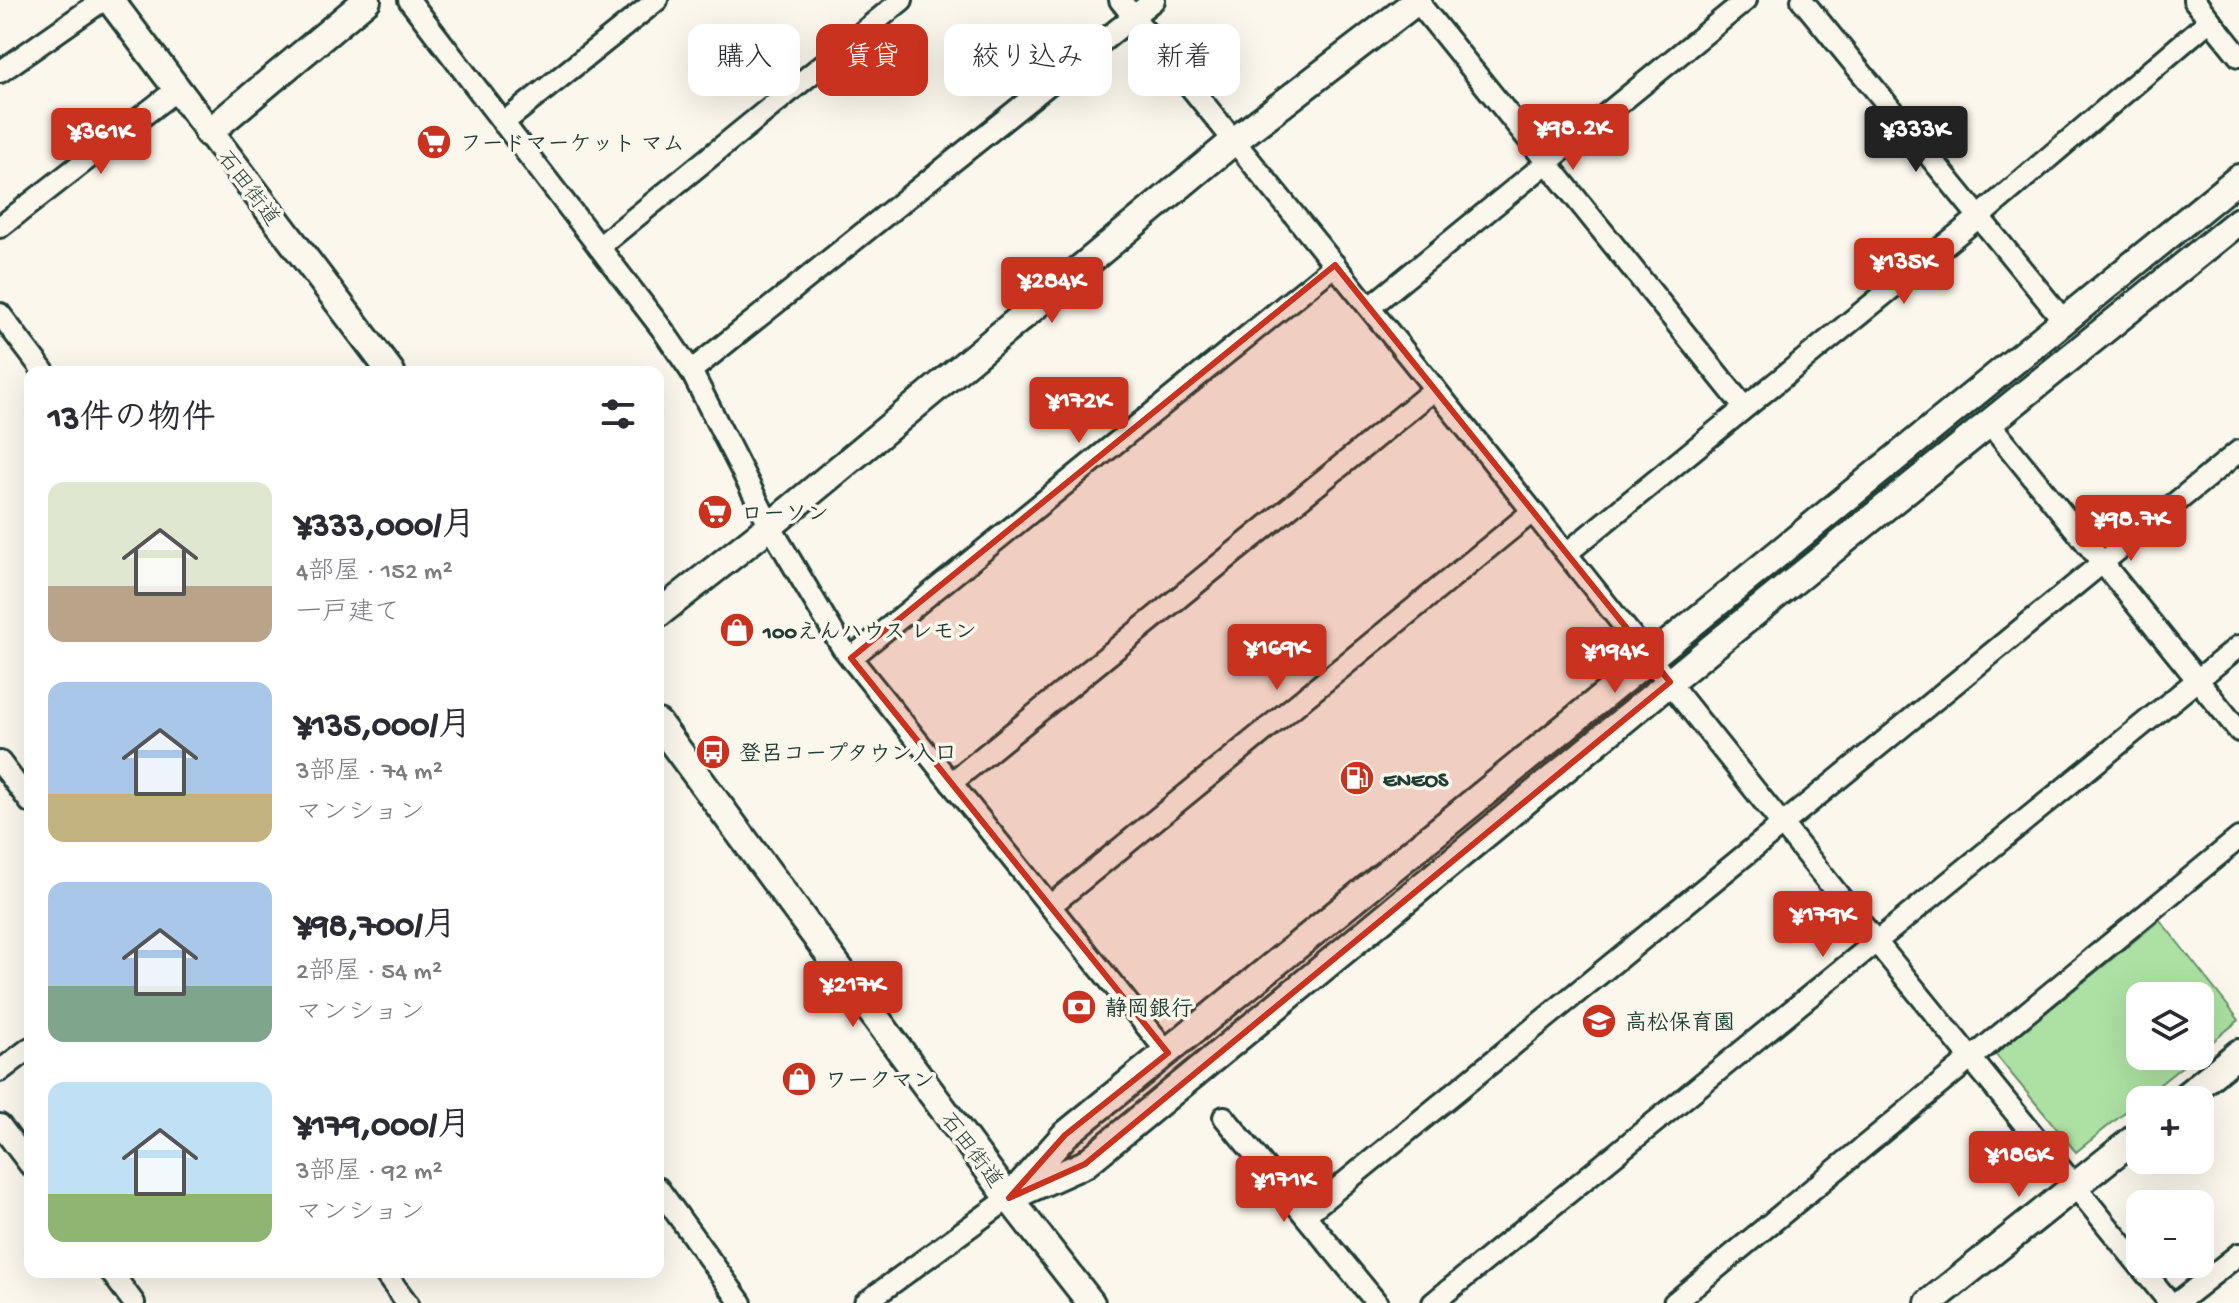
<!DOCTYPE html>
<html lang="ja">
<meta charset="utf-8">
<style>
body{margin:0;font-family:"Gochi Hand","Klee One",sans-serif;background:#f7f7f7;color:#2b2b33;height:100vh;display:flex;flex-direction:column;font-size:30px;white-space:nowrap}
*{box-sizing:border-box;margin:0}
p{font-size:26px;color:#7c7c81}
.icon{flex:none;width:44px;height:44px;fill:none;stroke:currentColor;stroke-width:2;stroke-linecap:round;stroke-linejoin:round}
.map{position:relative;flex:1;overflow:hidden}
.drawer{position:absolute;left:24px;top:366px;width:640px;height:912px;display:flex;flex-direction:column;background:#fff;border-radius:16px;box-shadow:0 8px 32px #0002}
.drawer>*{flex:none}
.top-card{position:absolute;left:688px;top:24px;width:760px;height:72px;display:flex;gap:16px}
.fabs{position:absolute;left:2126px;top:982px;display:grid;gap:16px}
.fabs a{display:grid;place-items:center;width:88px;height:88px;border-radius:16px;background:#fff;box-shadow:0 8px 32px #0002;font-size:40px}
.price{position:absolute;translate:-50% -68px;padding:0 18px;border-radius:8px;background:#c8321e;color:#fff;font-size:26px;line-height:52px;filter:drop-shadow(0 2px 4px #0008)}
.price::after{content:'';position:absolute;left:50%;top:48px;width:24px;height:18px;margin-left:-12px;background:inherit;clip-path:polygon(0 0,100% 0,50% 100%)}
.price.active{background:#222;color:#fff}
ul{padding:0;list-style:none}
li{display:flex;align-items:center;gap:24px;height:200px;padding:0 24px}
li span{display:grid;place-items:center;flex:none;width:224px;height:160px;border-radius:16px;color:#555}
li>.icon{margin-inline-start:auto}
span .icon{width:96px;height:96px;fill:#fffc;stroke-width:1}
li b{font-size:34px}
h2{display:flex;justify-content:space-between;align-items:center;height:96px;padding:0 24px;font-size:34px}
.chip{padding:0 28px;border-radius:16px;background:#fff;box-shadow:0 8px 32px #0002;font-size:28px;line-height:72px}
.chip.active{background:#c8321e;color:#fff}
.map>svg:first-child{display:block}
.green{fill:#ade1a3;stroke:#668f6c;stroke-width:2}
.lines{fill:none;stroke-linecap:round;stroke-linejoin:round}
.minor-casing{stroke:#1f3d34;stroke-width:26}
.tertiary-casing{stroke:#1f3d34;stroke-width:32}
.minor{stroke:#fbf7ec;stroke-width:20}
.tertiary{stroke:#fbf7ec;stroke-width:26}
.marked{fill:#c8321e;fill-opacity:0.2;stroke:#c8321e;stroke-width:6;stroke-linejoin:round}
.labels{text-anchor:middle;stroke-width:7;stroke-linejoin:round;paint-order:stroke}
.poi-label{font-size:22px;font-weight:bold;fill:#1f3d34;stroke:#fbf7ec;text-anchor:start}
.street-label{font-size:22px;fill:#1f3d34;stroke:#fbf7ec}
</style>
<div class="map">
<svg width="2239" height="1303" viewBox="0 0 2239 1303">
<rect width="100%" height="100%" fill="#fbf7ec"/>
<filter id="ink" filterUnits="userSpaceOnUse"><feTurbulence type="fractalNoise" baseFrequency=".0125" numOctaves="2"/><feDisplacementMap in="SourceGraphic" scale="16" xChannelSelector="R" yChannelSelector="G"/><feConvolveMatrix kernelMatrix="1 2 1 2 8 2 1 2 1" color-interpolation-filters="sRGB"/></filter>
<g filter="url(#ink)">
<path class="green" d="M2160 920 2239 1020 2200 1052V996H2140V1056H2195L2076 1152 1995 1054Z"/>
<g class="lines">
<g class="minor-casing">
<g id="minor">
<path d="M409 0 662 329 691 371 770 526 842 647 1168 1053"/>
<path d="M1120 0 1435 389 1852 912 2170 1303"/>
<path d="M1802 0 2064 321"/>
<path d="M2194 0 2239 56"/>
<path d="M1417 1 1744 407"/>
<path d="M0 72 103 0"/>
<path d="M503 123 657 0"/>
<path d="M0 227 176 90"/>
<path d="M599 247 902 0"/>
<path d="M1370 307 1746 0"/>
<path d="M0 314 44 372"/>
<path d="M691 371 1154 0"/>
<path d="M1989 423 2239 731"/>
<path d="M1567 553 1979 217 2210 20"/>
<path d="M851 658 1335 265"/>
<path d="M0 762 30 802"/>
<path d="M951 783 1435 389"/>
<path d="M1050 906 1532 512"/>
<path d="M0 1071 30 1048"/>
<path d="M1224 1117 1377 1303"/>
<path d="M0 1125 30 1165"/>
<path d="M658 1188 741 1303"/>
<path d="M1305 1215 2239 451"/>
<path d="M111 1272 134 1303"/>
<path d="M384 1272 407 1303"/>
<path d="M865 1303 1009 1198"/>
<path d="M1433 1303 2239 646"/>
<path d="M1674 1303 2239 838"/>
<path d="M2177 1303 2239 1254"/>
</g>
</g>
<g class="tertiary-casing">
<g id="tertiary">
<path d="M110 0 391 372"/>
<path d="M208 133 367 0"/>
<path d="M658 614 770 526 1234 141 1418 0"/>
<path d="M658 723 1009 1198 1091 1303"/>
<path d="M2181 1100 2239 1053"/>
<path d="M1020 1193 1085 1164 1710 649 2239 221"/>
<path d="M1009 1198 1065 1135 2239 178"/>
<path d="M1929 1303 2140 1134"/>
</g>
</g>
<use href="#minor" class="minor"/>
<use href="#tertiary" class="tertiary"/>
</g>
</g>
<path class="marked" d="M1335 265 1670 682 1085 1164 1009 1198 1065 1135 1168 1053 851 658Z"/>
<defs>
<g id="supermarket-disc" transform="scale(1.8)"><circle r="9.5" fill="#c8321e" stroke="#fbf7ec"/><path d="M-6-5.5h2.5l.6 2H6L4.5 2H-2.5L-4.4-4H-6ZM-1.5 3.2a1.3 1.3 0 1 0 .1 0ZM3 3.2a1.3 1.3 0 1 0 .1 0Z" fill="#fff"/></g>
<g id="shop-disc" transform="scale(1.8)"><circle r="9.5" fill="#c8321e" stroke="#fbf7ec"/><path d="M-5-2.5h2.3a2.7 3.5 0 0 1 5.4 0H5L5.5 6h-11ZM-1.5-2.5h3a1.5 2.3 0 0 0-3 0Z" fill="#fff"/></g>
<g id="bus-disc" transform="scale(1.8)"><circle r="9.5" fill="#c8321e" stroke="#fbf7ec"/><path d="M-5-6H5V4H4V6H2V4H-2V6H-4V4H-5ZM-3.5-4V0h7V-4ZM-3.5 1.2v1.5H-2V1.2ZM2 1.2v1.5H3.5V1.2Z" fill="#fff"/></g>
<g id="fuel-disc" transform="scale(1.8)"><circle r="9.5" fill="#c8321e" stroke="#fbf7ec"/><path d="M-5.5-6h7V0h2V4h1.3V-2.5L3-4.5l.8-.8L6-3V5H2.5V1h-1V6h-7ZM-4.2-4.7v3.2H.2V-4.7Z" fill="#fff"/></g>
<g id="bank-disc" transform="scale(1.8)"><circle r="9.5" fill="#c8321e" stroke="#fbf7ec"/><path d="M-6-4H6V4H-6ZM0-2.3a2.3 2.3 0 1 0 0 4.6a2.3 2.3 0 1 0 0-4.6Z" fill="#fff"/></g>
<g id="school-disc" transform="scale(1.8)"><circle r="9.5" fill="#c8321e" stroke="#fbf7ec"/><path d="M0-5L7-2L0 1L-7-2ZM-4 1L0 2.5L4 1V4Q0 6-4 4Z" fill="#fff"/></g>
</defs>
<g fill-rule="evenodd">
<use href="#supermarket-disc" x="434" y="142"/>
<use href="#supermarket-disc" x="715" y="512"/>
<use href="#shop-disc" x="737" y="630"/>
<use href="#bus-disc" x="713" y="752"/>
<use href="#fuel-disc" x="1357" y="778"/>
<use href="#bank-disc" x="1079" y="1007"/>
<use href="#school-disc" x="1599" y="1021"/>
<use href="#shop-disc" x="799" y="1079"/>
</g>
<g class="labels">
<g class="poi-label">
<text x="460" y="150">フードマーケット マム</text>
<text x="741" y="520">ローソン</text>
<text x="763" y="638">100えんハウス レモン</text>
<text x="739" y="760">登呂コープタウン入口</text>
<text x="1383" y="786">ENEOS</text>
<text x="1105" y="1015">静岡銀行</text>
<text x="1625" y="1029">高松保育園</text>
<text x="825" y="1087">ワークマン</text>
</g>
<g class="street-label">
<text transform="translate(250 187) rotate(53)" y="8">石田街道</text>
<text transform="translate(973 1149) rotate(53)" y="8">石田街道</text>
</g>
</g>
</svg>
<div class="fabs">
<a><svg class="icon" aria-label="layers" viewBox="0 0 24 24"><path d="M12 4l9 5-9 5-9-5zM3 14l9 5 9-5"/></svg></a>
<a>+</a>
<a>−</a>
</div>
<b class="price" style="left:1573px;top:172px">¥98.2K</b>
<b class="price active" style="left:1916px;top:174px">¥333K</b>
<b class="price" style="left:101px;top:176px">¥361K</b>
<b class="price" style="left:1904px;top:306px">¥135K</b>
<b class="price" style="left:1052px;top:325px">¥284K</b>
<b class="price" style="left:1079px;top:445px">¥172K</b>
<b class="price" style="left:2131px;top:563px">¥98.7K</b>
<b class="price" style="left:1277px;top:692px">¥169K</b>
<b class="price" style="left:1615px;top:695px">¥194K</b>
<b class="price" style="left:1823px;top:959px">¥179K</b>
<b class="price" style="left:853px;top:1029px">¥217K</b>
<b class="price" style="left:2019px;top:1199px">¥186K</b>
<b class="price" style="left:1284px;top:1224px">¥171K</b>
<div class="top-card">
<a class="chip">購入</a>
<a class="chip active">賃貸</a>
<a class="chip">絞り込み</a>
<a class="chip">新着</a>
</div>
<section class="drawer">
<h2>13件の物件<svg class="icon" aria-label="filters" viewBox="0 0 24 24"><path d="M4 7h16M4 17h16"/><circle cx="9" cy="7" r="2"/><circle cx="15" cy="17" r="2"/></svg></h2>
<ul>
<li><span style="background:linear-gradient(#dfe7d0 65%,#b9a48a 0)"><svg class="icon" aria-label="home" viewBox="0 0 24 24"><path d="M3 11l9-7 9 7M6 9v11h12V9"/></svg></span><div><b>¥333,000/月</b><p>4部屋 · 152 m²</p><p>一戸建て</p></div></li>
<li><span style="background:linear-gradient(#a9c7e8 70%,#c2b280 0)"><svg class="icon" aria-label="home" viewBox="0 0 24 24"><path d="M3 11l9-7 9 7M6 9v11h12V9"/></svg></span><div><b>¥135,000/月</b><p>3部屋 · 74 m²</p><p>マンション</p></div></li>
<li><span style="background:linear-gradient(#a9c7e8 65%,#7fa58c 0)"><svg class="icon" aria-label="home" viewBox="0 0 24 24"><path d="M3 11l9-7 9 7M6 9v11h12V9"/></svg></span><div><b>¥98,700/月</b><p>2部屋 · 54 m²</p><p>マンション</p></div></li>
<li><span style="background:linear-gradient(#bfe0f5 70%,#8fb573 0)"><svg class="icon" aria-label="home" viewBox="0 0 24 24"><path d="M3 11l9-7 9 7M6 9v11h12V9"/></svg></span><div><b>¥179,000/月</b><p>3部屋 · 92 m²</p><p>マンション</p></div></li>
</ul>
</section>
</div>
